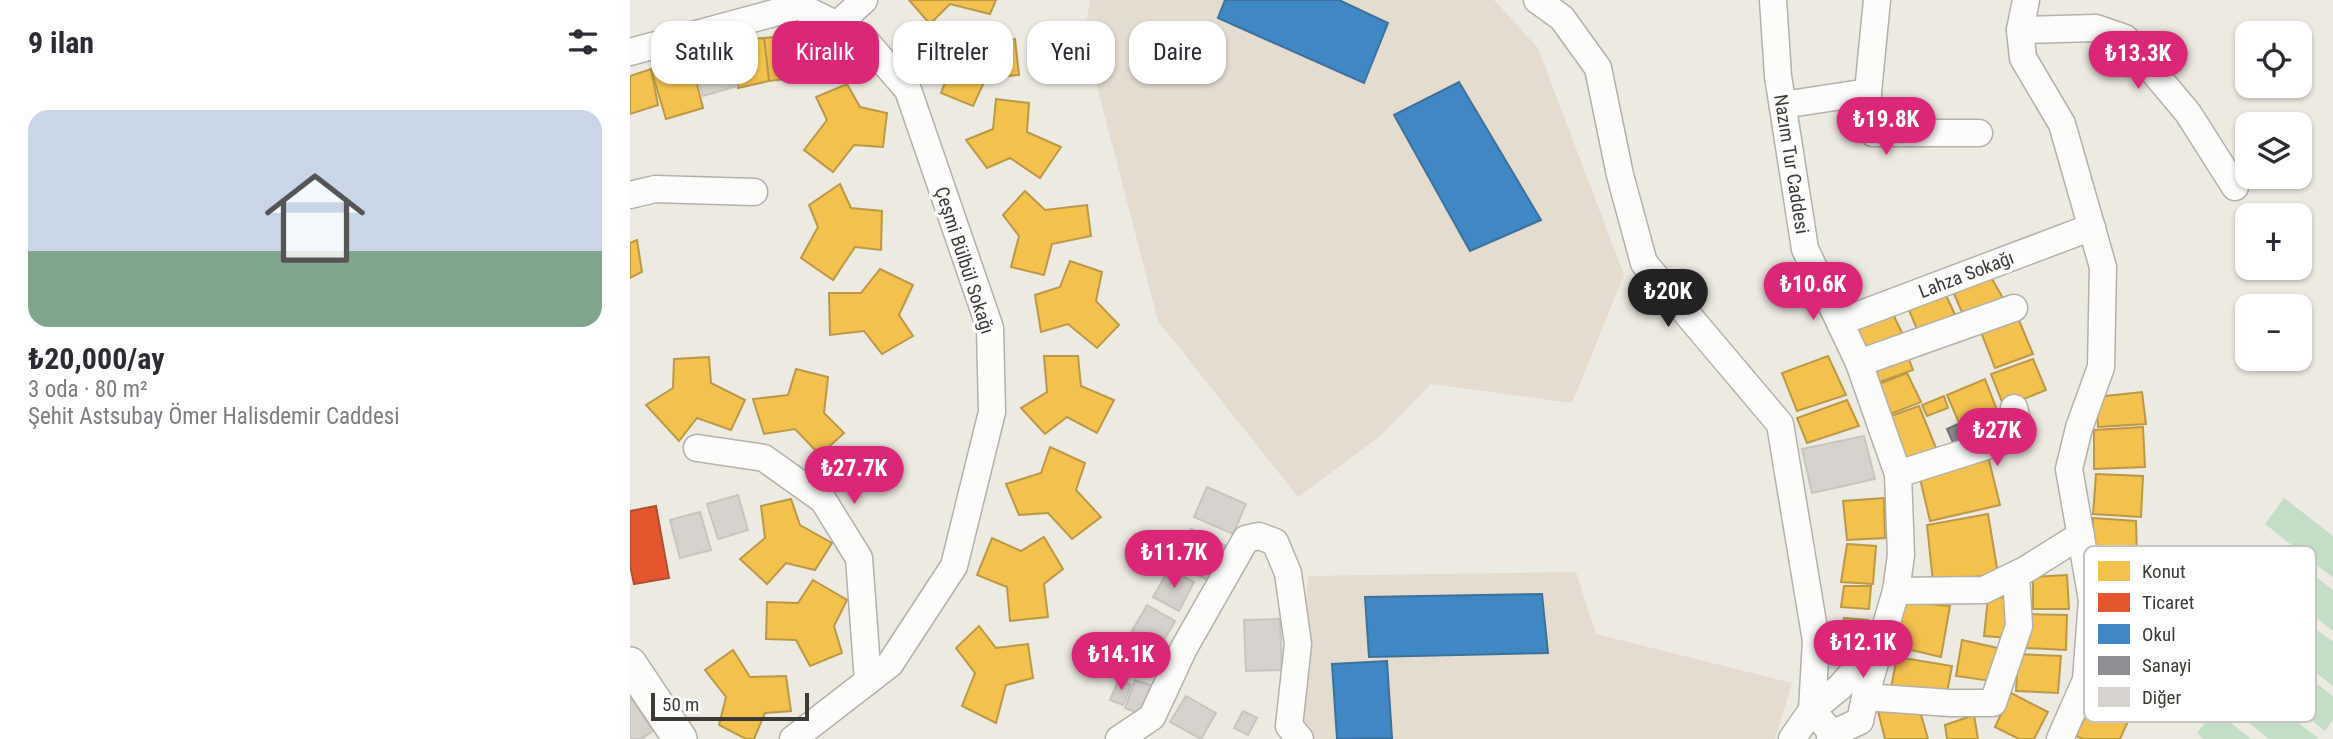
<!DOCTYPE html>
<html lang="tr">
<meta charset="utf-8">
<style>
body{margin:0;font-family:"Roboto Condensed",sans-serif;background:#f7f7f7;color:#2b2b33;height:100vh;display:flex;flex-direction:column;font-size:26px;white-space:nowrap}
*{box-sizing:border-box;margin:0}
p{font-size:23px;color:#7c7c81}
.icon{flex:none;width:38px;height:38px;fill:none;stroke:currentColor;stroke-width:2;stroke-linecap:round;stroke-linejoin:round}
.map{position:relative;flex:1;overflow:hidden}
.details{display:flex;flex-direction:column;background:#fff;width:630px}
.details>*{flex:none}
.guide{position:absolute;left:21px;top:21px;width:665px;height:63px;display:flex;gap:14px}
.tools{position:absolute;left:1605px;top:21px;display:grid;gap:14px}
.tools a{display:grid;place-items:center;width:77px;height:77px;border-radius:14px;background:#fff;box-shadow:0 2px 5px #0004;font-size:35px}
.scale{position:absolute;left:21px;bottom:18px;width:158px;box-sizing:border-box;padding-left:7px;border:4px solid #3c3a35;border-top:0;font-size:19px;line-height:24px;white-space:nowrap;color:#3c3a35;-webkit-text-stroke:5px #fff;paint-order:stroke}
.price{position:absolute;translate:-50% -60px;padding:0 16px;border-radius:24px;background:#db2777;color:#fff;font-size:23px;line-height:46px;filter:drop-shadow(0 2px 4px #0008)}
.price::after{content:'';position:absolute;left:50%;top:42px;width:21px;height:16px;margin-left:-10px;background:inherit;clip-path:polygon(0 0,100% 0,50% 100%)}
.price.current{background:#222;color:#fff}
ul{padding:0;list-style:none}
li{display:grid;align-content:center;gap:14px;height:371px;padding:0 28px}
li span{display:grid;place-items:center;height:217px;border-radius:21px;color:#555}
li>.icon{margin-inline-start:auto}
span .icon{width:126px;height:126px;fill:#fffc;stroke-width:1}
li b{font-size:30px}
h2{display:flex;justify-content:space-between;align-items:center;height:84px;padding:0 28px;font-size:30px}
.tag{padding:0 24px;border-radius:21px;background:#fff;box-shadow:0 2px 5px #0004;font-size:24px;line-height:63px}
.tag.current{background:#db2777;color:#fff}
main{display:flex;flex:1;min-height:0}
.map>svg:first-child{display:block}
.built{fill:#e3dccf}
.green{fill:#c2dec4}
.homes{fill:#f2c14e;stroke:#bb9846;stroke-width:2}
.shops{fill:#e4572e;stroke:#b24e30;stroke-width:2}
.schools{fill:#3f88c5;stroke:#3e719a;stroke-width:2}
.industry{fill:#8d8d92;stroke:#757476;stroke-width:2}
.building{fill:#d6d2cd;stroke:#c8c4bf;stroke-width:2}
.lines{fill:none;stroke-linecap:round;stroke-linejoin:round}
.minor-casing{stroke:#b3b0ab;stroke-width:29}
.major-casing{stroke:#b3b0ab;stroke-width:36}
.minor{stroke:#fcfcfb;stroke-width:26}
.major{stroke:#fcfcfb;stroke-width:33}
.labels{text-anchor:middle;stroke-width:7;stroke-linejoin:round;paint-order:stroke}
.street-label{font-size:19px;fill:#3c3a35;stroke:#fff}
.key{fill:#fff;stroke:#c4c4c2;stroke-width:2}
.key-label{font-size:19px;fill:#3c3a35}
</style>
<main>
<section class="details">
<h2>9 ilan<svg class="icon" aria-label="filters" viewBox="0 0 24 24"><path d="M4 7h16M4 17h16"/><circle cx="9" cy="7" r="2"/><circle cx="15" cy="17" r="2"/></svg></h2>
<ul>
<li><span style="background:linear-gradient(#c9d6e8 65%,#7fa58c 0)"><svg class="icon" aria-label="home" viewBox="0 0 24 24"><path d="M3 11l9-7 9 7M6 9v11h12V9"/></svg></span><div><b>₺20,000/ay</b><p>3 oda · 80 m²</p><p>Şehit Astsubay Ömer Halisdemir Caddesi</p></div></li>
</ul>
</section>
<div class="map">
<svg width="1703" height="739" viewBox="0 0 1703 739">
<rect width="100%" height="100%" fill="#edeae2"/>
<g class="built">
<path d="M460 0H864L908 48 994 275 942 403 801 384 749 437 668 497 528 321 454 36Z"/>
<path d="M946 572 966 634 1162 683 1145 739H672L665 733 678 576Z"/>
</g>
<g class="green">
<path d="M1654 498 1703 536V578L1635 524Z"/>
<path d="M1651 550 1703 590V631L1633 576Z"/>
<path d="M1638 593 1703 642V686L1618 620Z"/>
<path d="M1621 633 1703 696V719L1695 731 1603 656Z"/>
<path d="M1601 671 1688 738 1687 739H1639L1582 694Z"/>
<path d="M1585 710 1621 739H1574L1567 733Z"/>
</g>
<g class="homes">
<path d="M279 0H366L360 14 320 4 300 24Z"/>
<path d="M328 23 348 47 385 39 389 75 356 78 343 106 311 93 320 69 303 45Z"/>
<path d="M166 35 174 77 139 81 134 38Z"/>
<path d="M134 38 139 81 108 88 107 39Z"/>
<path d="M60 56 73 108 36 119 21 69Z"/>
<path d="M21 69 28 105 0 114V76Z"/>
<path d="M217 84 230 107 257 113 253 147 224 145 203 172 174 150 197 120 186 97Z"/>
<path d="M366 99 399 103 397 132 431 147 410 178 380 158 357 168 336 140 363 129Z"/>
<path d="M210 184 221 208 252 211 251 250 225 247 203 280 171 258 188 227 179 205Z"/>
<path d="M395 191 415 210 457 205 461 236 422 244 414 275 381 267 389 236 373 215Z"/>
<path d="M7 240 12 272 0 278V243Z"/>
<path d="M440 261 472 272 466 301 489 325 467 348 438 324 411 332 405 295 430 287Z"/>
<path d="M250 269 283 285 269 315 283 336 252 354 234 331 200 335 199 293H231Z"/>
<path d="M1357 270 1374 300 1335 319 1321 287Z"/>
<path d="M1313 289 1328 321 1289 334 1276 303Z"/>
<path d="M1261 310 1275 339 1232 359 1221 329Z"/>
<path d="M1388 318 1403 354 1365 368 1351 332Z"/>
<path d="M1277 354 1283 370 1244 384 1238 368Z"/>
<path d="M414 356H448L451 386 484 400 467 433 437 417 415 434 391 408 417 392Z"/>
<path d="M1198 356 1216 395 1167 411 1152 373Z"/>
<path d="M79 357 81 383 115 400 101 430 67 418 49 441 16 405 43 388 44 359Z"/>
<path d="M1403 359 1416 390 1374 407 1361 374Z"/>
<path d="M166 369 198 377 194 413 214 433 190 455 165 429 134 434 123 399 158 395Z"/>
<path d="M1277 373 1291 402 1253 417 1241 387Z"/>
<path d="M1355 379 1373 426 1336 439 1317 395Z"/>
<path d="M1512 392 1516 424 1468 427 1466 397Z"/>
<path d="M1314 396 1318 408 1297 416 1292 405Z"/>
<path d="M1217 400 1229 426 1177 443 1167 418Z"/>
<path d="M1289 406 1306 448 1270 461 1255 418Z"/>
<path d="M1513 427 1515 467 1464 469V430Z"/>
<path d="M420 447 455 463 446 490 471 517 442 539 418 513 389 515 376 484 411 473Z"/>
<path d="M1358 456 1370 505 1300 521 1288 470Z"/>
<path d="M1466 474 1513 476 1511 517 1463 514Z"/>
<path d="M1254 498 1255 538 1217 540 1213 501Z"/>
<path d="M161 499 170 525 202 543 185 570 156 563 137 584 110 559 135 538 131 506Z"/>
<path d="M1358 514 1368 574 1303 582 1297 525Z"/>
<path d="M1463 518 1506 521 1507 559 1463 560Z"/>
<path d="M414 537 433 569 414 584 418 617 380 621 377 587 347 575 362 538 391 551Z"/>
<path d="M1217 544 1246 546 1243 584 1211 582Z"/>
<path d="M1437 575 1439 609H1403V577Z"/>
<path d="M183 580 217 600 204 626 212 653 180 666 166 640 136 639 137 602 168 603Z"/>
<path d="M1214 586H1241L1239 609 1211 607Z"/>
<path d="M1381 597 1379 638 1354 636 1358 598Z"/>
<path d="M1273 602 1320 606 1311 657 1264 646Z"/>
<path d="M1396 614 1437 615 1436 650 1395 648Z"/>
<path d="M1214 618 1238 620 1229 658 1207 655Z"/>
<path d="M349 626 366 648 398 644 403 678 376 685 366 723 332 706 345 673 326 648Z"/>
<path d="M1332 640 1368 648 1361 681 1326 676Z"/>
<path d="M103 650 120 677 156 676 161 711 135 713 124 739H116L89 725 96 697 75 670Z"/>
<path d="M1388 654 1431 656 1428 693 1386 691Z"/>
<path d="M1267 657 1322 666 1316 698 1261 688Z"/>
<path d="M1381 693 1418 712 1404 739H1389L1365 727Z"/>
<path d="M1462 702 1500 717 1490 739H1453L1446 736Z"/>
<path d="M1288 704 1298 739H1255L1248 711Z"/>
<path d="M1344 715 1348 739H1317L1315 725Z"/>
</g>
<path class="shops" d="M26 506 39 578 4 584 0 565V511Z"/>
<g class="schools">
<path d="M595 0H709L758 23 734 83 588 18Z"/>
<path d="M829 82 911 220 840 251 764 115Z"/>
<path d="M912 594 918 653 739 657 735 597Z"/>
<path d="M757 661 762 738 707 739 702 664Z"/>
</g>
<path class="industry" d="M1328 424 1335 440 1324 445 1317 429Z"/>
<g class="building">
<path d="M94 40 107 86 73 96 64 64 75 61 71 46Z"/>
<path d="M1234 436 1245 479 1182 493 1172 449Z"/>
<path d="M577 487 616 504 603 534 564 517Z"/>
<path d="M108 495 118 530 88 539 77 504Z"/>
<path d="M70 512 81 550 50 558 40 520Z"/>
<path d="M561 529 596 546 580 581 544 564Z"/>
<path d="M539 569 564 582 549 611 523 597Z"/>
<path d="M517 605 545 621 530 647 502 631Z"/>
<path d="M650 619 652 670 616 671 614 620Z"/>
<path d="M505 640 539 655 530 677 496 661Z"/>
<path d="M489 679 501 685 493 705 480 700Z"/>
<path d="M505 680 523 686 513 715 495 708Z"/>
<path d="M0 696 23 731 11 739H0Z"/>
<path d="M556 696 586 713 571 739 540 722Z"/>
<path d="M613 711 627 718 618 735 604 728Z"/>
</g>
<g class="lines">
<g class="minor-casing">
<g id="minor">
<path d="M157 0 233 38 278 90 360 328 362 412 324 566 260 664 163 739"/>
<path d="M907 0 932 18 968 68 990 175 1014 263 1150 424 1186 641 1182 710 1207 739"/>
<path d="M1143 0 1148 76 1175 249 1229 363 1268 474 1271 555 1266 591 1235 697 1230 721 1204 733 1200 739"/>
<path d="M1396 0 1390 30 1393 58 1432 124 1473 267 1471 367 1449 428 1439 469 1462 600 1456 680 1430 739"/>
<path d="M207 25 234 0"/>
<path d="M1390 30 1466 28 1495 38 1558 113 1605 187"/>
<path d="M0 52 166 7"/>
<path d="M1238 92V127L1243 133H1349"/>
<path d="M1153 105 1238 92 1247 0"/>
<path d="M0 195 25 189 124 192"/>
<path d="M1210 322 1462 227"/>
<path d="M1229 363 1384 308"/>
<path d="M67 448 134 458 193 500 229 558 238 681"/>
<path d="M1268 474 1391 435 1384 408"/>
<path d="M1266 591 1354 590 1395 570 1451 535"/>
<path d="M1235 697 1320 703H1363L1389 626 1386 575"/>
<path d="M489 739 522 717 554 648 616 539 629 536 645 542 658 573 668 644 659 726 670 739"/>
<path d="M1162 739 1182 710 1210 687 1246 647"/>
</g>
</g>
<g class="major-casing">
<path id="major" d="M0 664 50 739"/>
</g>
<use href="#minor" class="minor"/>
<use href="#major" class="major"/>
</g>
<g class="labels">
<g class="street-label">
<text transform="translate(1162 164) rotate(81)" y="7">Nazım Tur Caddesi</text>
<text transform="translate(335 260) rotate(72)" y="7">Çeşmi Bülbül Sokağı</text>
<text transform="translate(1336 274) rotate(-21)" y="7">Lahza Sokağı</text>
</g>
</g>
<rect x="1454" y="546" width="232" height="176" rx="10" class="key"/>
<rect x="1468" y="561" width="32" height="20" fill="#f2c14e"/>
<rect x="1468" y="593" width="32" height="19" fill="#e4572e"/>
<rect x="1468" y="624" width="32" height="20" fill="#3f88c5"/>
<rect x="1468" y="656" width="32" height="19" fill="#8d8d92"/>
<rect x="1468" y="687" width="32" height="20" fill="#d6d2cd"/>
<g class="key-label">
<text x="1512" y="578">Konut</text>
<text x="1512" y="609">Ticaret</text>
<text x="1512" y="641">Okul</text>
<text x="1512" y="672">Sanayi</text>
<text x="1512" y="704">Diğer</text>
</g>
</svg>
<div class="tools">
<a><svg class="icon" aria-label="locate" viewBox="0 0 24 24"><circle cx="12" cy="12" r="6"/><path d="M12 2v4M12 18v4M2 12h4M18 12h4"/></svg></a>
<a><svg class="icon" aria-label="layers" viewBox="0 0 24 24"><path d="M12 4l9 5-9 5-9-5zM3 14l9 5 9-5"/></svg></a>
<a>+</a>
<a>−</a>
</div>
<div class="scale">50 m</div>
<b class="price" style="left:1508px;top:91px">₺13.3K</b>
<b class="price" style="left:1256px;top:157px">₺19.8K</b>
<b class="price" style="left:1183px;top:322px">₺10.6K</b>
<b class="price current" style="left:1038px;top:329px">₺20K</b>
<b class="price" style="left:1367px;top:468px">₺27K</b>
<b class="price" style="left:224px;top:506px">₺27.7K</b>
<b class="price" style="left:544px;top:590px">₺11.7K</b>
<b class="price" style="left:1233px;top:680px">₺12.1K</b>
<b class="price" style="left:491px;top:692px">₺14.1K</b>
<div class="guide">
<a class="tag">Satılık</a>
<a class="tag current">Kiralık</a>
<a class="tag">Filtreler</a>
<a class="tag">Yeni</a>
<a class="tag">Daire</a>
</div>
</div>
</main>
